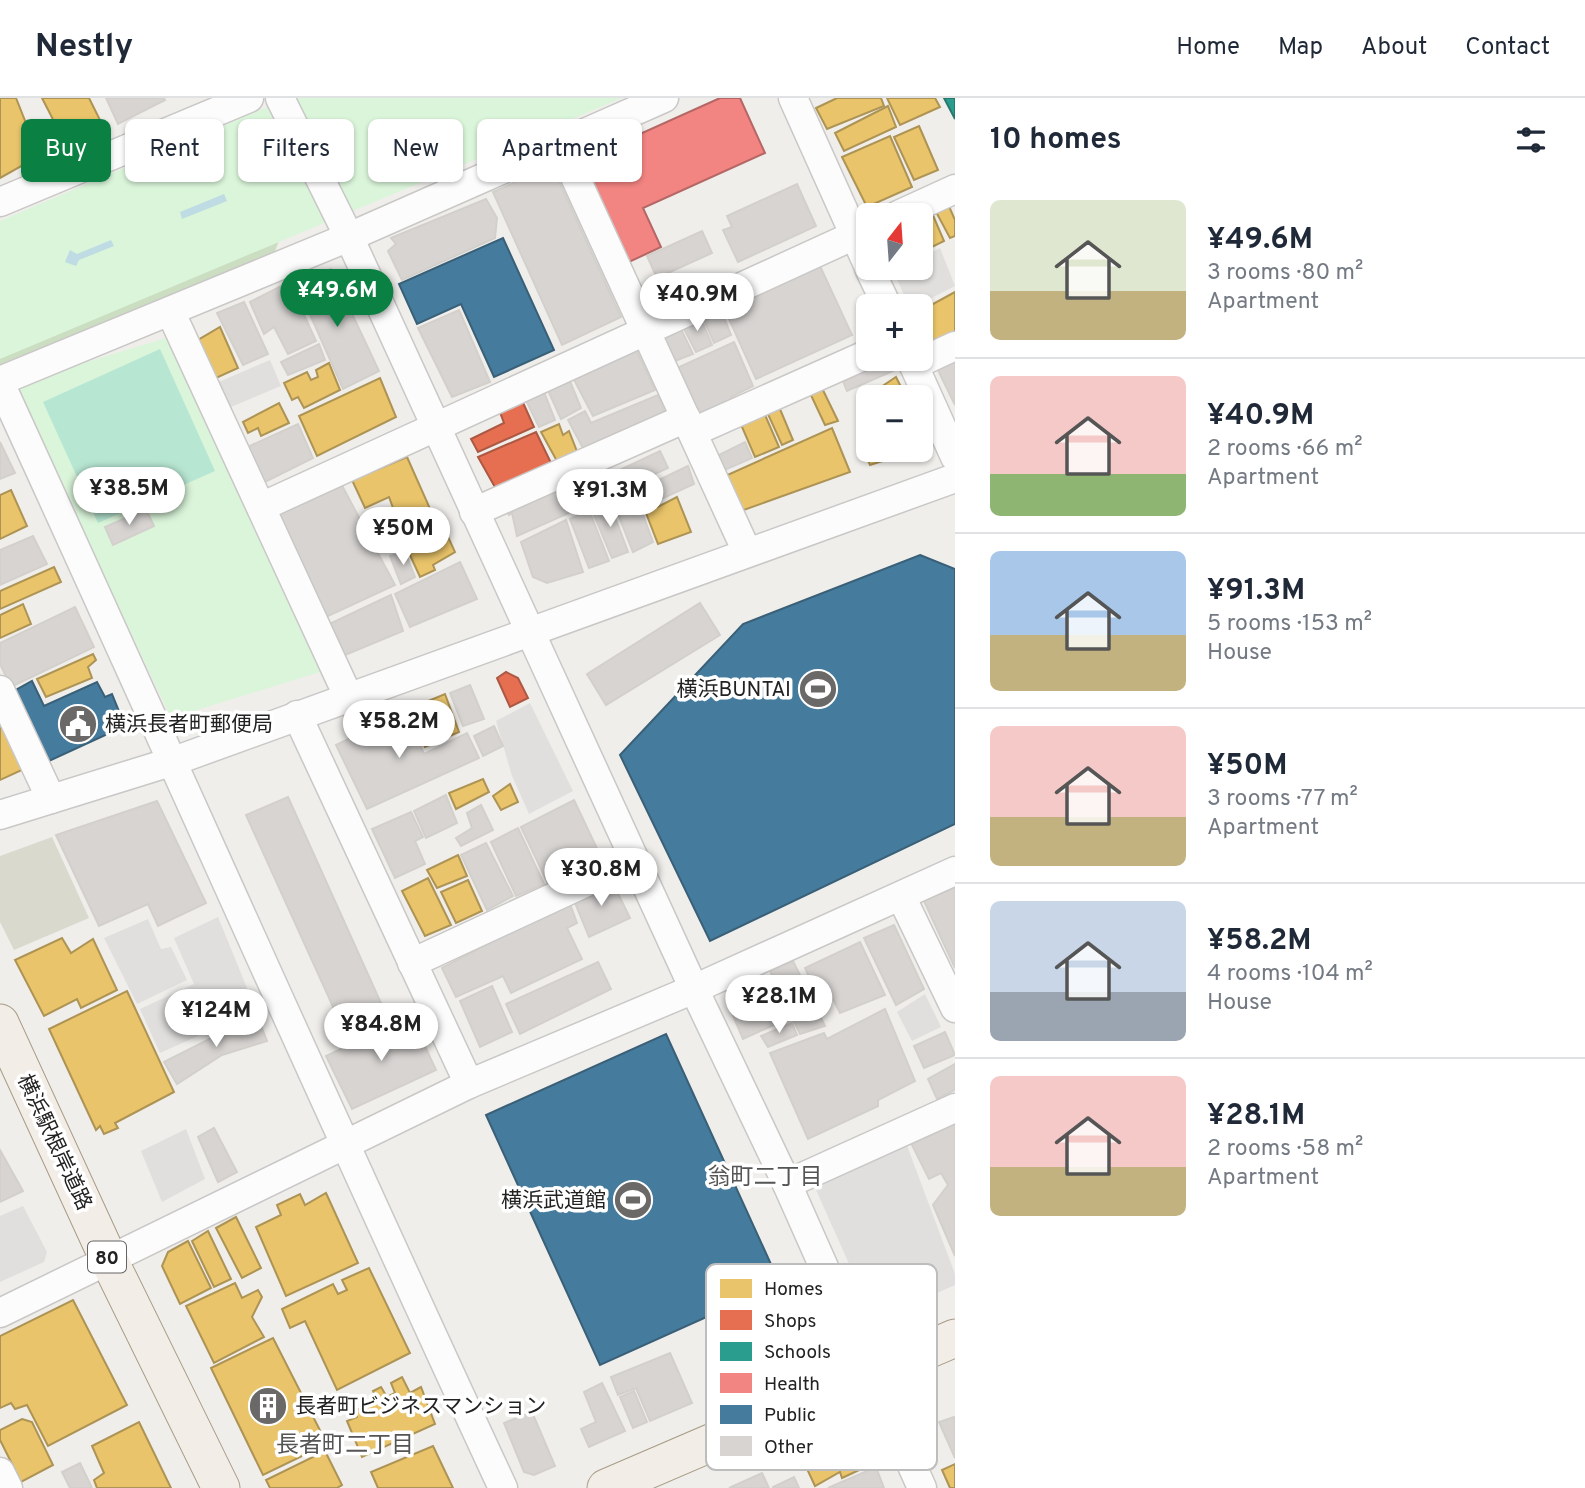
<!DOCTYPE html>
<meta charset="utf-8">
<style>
body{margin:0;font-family:Overpass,"Noto Sans JP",sans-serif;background:#f2f2f3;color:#1f2937;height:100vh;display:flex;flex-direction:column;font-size:26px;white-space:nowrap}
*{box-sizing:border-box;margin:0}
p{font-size:23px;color:#747a83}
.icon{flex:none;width:38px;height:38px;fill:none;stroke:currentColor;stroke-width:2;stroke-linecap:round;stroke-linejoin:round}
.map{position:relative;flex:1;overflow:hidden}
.details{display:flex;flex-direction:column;background:#fff;width:630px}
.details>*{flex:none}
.top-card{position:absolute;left:21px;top:21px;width:665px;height:63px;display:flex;gap:14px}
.needle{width:46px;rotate:17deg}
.tools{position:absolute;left:856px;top:105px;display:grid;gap:14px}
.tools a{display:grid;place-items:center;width:77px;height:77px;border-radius:10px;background:#fff;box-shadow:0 2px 5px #0004;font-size:35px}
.price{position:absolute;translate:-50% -60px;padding:0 16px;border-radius:24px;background:#fff;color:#222;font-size:23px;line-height:46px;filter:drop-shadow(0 2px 4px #0008)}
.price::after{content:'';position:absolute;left:50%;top:42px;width:21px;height:16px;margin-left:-10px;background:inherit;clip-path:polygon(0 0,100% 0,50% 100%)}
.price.selected{background:#0b8043;color:#fff}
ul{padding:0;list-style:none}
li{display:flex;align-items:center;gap:21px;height:175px;padding:0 35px}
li+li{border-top:2px solid #e0e1e3}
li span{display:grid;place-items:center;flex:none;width:196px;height:140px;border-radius:10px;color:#555}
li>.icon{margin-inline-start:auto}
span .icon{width:84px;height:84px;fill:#fffc;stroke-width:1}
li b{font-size:30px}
h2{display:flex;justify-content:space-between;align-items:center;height:84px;padding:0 35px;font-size:30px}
.chip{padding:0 24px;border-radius:10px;background:#fff;box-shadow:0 2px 5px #0004;font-size:24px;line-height:63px}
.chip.selected{background:#0b8043;color:#fff}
header{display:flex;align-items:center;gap:42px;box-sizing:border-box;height:98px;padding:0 35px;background:#fff;border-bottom:2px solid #e0e1e3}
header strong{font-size:33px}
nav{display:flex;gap:38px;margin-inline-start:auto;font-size:24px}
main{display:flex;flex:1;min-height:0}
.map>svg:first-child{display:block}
.construction{fill:#d9d9cd}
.forest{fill:#cbdec1}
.park{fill:#daf5da}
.pitch{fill:#b7e6d2}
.parking{fill:#e0dfde}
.water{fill:#bfdbe3}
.homes{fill:#e9c46a;stroke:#ad9354;stroke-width:2}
.shops{fill:#e76f51;stroke:#ac5843;stroke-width:2}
.schools{fill:#2a9d8f;stroke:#28786e;stroke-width:2}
.health{fill:#f28482;stroke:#b46765;stroke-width:2}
.public{fill:#457b9d;stroke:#3a6078;stroke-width:2}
.building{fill:#d7d4d2;stroke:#d3d0cc;stroke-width:2}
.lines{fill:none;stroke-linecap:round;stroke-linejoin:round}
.minor-casing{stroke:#c9c8c7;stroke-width:31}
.major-casing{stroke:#a79c86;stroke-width:39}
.minor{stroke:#fdfcfc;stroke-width:28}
.major{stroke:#f3ede7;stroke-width:37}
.labels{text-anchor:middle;stroke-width:7;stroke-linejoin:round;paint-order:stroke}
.shield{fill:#fff;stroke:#646464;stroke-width:2}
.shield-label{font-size:19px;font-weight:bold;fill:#222}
.poi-label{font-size:21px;fill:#222;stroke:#fff;text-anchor:end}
.street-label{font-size:21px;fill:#222;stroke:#fff}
.neighbourhood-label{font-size:23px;fill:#555;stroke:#fff}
.key{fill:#fff;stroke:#bdbdbd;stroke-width:2}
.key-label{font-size:19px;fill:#222}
</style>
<header>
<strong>Nestly</strong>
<nav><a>Home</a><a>Map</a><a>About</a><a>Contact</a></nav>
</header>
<main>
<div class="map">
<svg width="955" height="1390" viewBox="0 0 955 1390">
<rect width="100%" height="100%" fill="#f0eeeb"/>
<path class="construction" d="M52 739 89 820 14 852 0 824V758Z"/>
<path class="forest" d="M282 134 273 159 0 267V237Z"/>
<g class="park">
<path d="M288 0H622L0 261V123Z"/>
<path d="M166 240 320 574 171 620 14 286Z"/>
</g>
<path class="pitch" d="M160 251 215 373 98 425 43 304Z"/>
<g class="parking">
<path d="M921 140 928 156 940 150 955 188 916 208H909L892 170H920Z"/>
<path d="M270 262 281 288 226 311 214 286Z"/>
<path d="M530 605 573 693 529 716 512 678 496 623Z"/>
<path d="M218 819 256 912 160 955 140 911 194 886 174 840Z"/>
<path d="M148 821 161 851 171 849 187 882 137 906 104 840Z"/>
<path d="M925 896 941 929 912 943 897 914Z"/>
<path d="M186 1031 205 1081 162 1104 141 1053Z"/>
<path d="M906 1045 955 1176V1187L888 1217 870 1213 813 1085Z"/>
<path d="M23 1108 47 1154 44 1164 0 1184V1118Z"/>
</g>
<g class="water">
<path d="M224 96 227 103 182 121 180 114Z"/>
<path d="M111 142 114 148 79 162 76 168 65 164 70 152 77 156Z"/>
</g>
<g class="homes">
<path d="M0 0H16L39 58 0 80Z"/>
<path d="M42 0H89L104 30 89 38 86 32 63 41Z"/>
<path d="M837 0H881L884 8 827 31 816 10Z"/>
<path d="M887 0H935L940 9 900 27Z"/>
<path d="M888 8 896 29 844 53 835 35Z"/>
<path d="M919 28 938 72 914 82 894 39Z"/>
<path d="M890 38 912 89 867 109 842 59Z"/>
<path d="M948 106 955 122V138L950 140 935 112Z"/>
<path d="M932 115 944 143 930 150 920 129V120Z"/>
<path d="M955 194V234L926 247 920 234V213Z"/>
<path d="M220 229 238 270 216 280 198 242Z"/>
<path d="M329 265 340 292 304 310 298 299 292 302 284 285 307 274 311 282 318 279 316 272Z"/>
<path d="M896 279 906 299H868V303L866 299Z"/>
<path d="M380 280 396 319 317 358 299 318Z"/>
<path d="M821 288 838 323 825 327 809 293Z"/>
<path d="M279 305 289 325 261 338 258 330 248 335 243 324Z"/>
<path d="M775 309 780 311 793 342 782 347 767 314Z"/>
<path d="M762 310 779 349 755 359 739 322Z"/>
<path d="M559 326 563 337 569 333 578 356 558 365 541 334Z"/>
<path d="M832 330 850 374 738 414 723 379Z"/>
<path d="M868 333V352H917L870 367 858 337Z"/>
<path d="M407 359 431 413 400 429 389 399 365 410 352 382Z"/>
<path d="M11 392 27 428 0 441V397Z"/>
<path d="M677 399 691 434 658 446 646 415Z"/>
<path d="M390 412 398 430 377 441 369 422Z"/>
<path d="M438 417 455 454 433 467 435 472 420 479 404 444 408 442 403 434Z"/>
<path d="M54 469 61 484 0 511V493Z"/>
<path d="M23 506 31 526 0 540V517Z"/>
<path d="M93 556 96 562 88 569 92 580 46 599 37 581Z"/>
<path d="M445 596 459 634 425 649 411 610Z"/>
<path d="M0 620 24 671 0 682Z"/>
<path d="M483 681 489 694 456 711 449 695Z"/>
<path d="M510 686 518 704 501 712 493 698Z"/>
<path d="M458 757 467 778 437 790 427 772Z"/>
<path d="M428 780 451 827 425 838 402 793Z"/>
<path d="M468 782 482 813 456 825 441 794Z"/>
<path d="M62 840 71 855 93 841 117 892 81 910 77 901 44 918 15 862Z"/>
<path d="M127 893 174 994 115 1025 118 1030 104 1036 100 1028 96 1032 49 931Z"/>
<path d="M326 1095 358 1165 286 1198 256 1129 281 1117 277 1107 300 1096 305 1107Z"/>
<path d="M236 1119 261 1170 242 1180 216 1130Z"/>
<path d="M208 1133 231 1181 214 1189 192 1143Z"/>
<path d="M188 1143 211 1190 180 1206 162 1168 168 1154Z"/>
<path d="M369 1170 410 1255 337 1292 305 1223 290 1230 282 1211 333 1186 338 1196 347 1192 342 1182Z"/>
<path d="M235 1185 242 1200 258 1192 262 1199 252 1219 264 1239 214 1265 186 1208Z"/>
<path d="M73 1202 127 1307 48 1348 27 1307 15 1311 11 1305 0 1310V1238Z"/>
<path d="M273 1240 327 1346 263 1377 211 1270Z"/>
<path d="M402 1279 410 1295 421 1289 435 1326 362 1359 347 1323 357 1319 355 1313 377 1302 373 1293 381 1289 387 1299 395 1295 391 1285Z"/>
<path d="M22 1321 32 1324 53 1367 21 1384 0 1342V1332Z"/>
<path d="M139 1324 171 1390H97L94 1382 104 1375 92 1348Z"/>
<path d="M851 1334 857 1338 870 1367 842 1380 840 1374 815 1388 801 1358Z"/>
<path d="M433 1348 453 1390H378L371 1374Z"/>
<path d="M325 1353 342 1387 337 1390H270L266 1382Z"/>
<path d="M955 1366V1390H950L942 1372Z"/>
</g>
<g class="shops">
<path d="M520 298 534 329 478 354 471 341 504 325 498 309Z"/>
<path d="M536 334 552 367 496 391 478 359Z"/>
<path d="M506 574 518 580 528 600 510 609 497 580Z"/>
</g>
<path class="schools" d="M944 0H955V21Z"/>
<path class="health" d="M720 0H740L765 55 643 110 661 149 629 164 582 62Z"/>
<g class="public">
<path d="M503 140 554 252 494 279 461 206 417 226 399 186Z"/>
<path d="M920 457 955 471V726L710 843 620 657 743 526Z"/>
<path d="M32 583 44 608 97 584 105 599 112 596 125 628 49 663 14 593Z"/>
<path d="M666 936 780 1186 600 1267 486 1017Z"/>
</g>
<g class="building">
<path d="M106 0H164L165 2 118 26Z"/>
<path d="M552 68 621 219 562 247 493 94Z"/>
<path d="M797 86 816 128 738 164 723 132 732 129 727 118Z"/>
<path d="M486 101 497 120 495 140 402 182 388 153 396 146 391 140Z"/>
<path d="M702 133 712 155 657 180 647 158Z"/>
<path d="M820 168 852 237 756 281 725 212Z"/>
<path d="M331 171 379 273 343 291 296 185Z"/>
<path d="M289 184 316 243 288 256 274 229 264 236 250 204Z"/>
<path d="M244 204 268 256 243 267 217 215Z"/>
<path d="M719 207 731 237 714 245 701 215Z"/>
<path d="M459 212 490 284 452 299 418 230Z"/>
<path d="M699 216 712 247 696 254 681 225Z"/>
<path d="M678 225 693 256 670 265 659 236Z"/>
<path d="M734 244 753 288 731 299 733 305 700 318 675 271Z"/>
<path d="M319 246 325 262 288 277 281 264Z"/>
<path d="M634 247 655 292 593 318 571 276Z"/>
<path d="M955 254V307L933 262Z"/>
<path d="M873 261H888L893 273 847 293 840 276Z"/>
<path d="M567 276 581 310 561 321 546 288Z"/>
<path d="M542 289 555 322 539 329 524 298Z"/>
<path d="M658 297 667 320 584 352 568 322 585 313 591 325Z"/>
<path d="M298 326 313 360 263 385 243 351Z"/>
<path d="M0 344 15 375 0 381Z"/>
<path d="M745 344 752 360 720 374 713 360Z"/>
<path d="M660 353 668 370 615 394 607 378Z"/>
<path d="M595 366 609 397 517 438 512 415 509 417 504 409Z"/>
<path d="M688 368 694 386 646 408 638 392Z"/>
<path d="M338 380 395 487 326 519 275 410Z"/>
<path d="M634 392 653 444 633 454 612 401Z"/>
<path d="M609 403 628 454 612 460 591 410Z"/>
<path d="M146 411 154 428 113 447 105 429Z"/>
<path d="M589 412 609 463 589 470 570 421Z"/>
<path d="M566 422 583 474 547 485 533 479 521 444Z"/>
<path d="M33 438 47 466 0 487V452Z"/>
<path d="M405 454 415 479 401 486 390 458Z"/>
<path d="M460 464 477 501 410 529 395 496Z"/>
<path d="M391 497 403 533 338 560 325 528Z"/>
<path d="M700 505 720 537 606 607 587 576Z"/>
<path d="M75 509 94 549 11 589 0 566V545Z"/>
<path d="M470 587 484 621 463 628 450 595Z"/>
<path d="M406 613 424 656 467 635 479 660 367 711 336 647Z"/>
<path d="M494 628 503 648 483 658 474 638Z"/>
<path d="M446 697 457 725 426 740 414 713Z"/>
<path d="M288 699 385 914 344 933 246 717Z"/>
<path d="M574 702 602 761 548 786 521 729Z"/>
<path d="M157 703 206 805 158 828 148 806 99 828 56 737Z"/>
<path d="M481 707 493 732 461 748 456 740 472 730 467 715Z"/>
<path d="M411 714 423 739 415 743 425 766 395 780 372 731Z"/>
<path d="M518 730 544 786 516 798 491 744Z"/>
<path d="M486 745 513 798 487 812 461 757Z"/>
<path d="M611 781 630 820 589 839 573 800Z"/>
<path d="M955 789V870L924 803Z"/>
<path d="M569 803 577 825 567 830 582 861 511 895 503 878 456 899 442 870Z"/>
<path d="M894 827 924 891 896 907 864 840Z"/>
<path d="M860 844 885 897 840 915 830 895 819 901 805 870Z"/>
<path d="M793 863 825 928 800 936 770 873Z"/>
<path d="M598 864 611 891 520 936 506 906Z"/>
<path d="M753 879 774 927 743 941 727 904 733 888Z"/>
<path d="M492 888 512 934 480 949 460 903Z"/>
<path d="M885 911 915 983 878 1002V1008L808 1041 770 955 824 935 827 941Z"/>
<path d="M257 917 267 943 222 957 177 986 164 964Z"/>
<path d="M411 918 436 972 352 1011 326 958Z"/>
<path d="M792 925 797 937 768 949 761 938Z"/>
<path d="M945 934 955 957 924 970 914 948Z"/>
<path d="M955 966V992L937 1001 928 981Z"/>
<path d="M955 1024V1158L933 1107 948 1087 941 1075 929 1081 911 1045Z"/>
<path d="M214 1030 237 1074 218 1084 198 1039Z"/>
<path d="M0 1052 23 1093 0 1104Z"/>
<path d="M670 1255 692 1305 650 1323 636 1290 618 1297 611 1279Z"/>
<path d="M602 1285 625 1333 589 1349 581 1331 596 1324 584 1294Z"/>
<path d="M634 1293 647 1324 633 1330 620 1299Z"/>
<path d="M532 1314 555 1368 534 1377 524 1374 504 1325Z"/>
<path d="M954 1319 955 1321V1360L939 1324Z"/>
<path d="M80 1365 92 1390H70L62 1374Z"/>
<path d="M876 1369 884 1390H828Z"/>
<path d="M762 1375 769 1390H729Z"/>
<path d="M794 1379 799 1390H774L773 1389Z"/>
</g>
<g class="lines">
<g class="minor-casing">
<g id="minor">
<path d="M280 0 349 139 694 891 787 1086 922 1390"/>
<path d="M793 0 868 167"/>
<path d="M560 46 747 454"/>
<path d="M0 104 249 0"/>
<path d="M898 117 955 91"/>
<path d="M869 170 887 208"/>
<path d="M171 215 348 598"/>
<path d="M911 261 955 359"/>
<path d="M914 267 955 248"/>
<path d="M0 283 349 139 664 0"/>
<path d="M0 285C169 653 332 1023 503 1390"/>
<path d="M693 334 868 256"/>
<path d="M261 409 868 131"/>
<path d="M474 414 686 320"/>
<path d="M0 592 51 701"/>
<path d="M297 617 469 986"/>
<path d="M0 717 174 663 955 380"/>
<path d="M901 798 955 910"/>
<path d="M412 865 634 762"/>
<path d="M787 1086 955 1010"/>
<path d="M0 1215 469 986 694 891 955 773"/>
<path d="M0 1374 8 1390"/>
</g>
</g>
<g class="major-casing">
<g id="major">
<path d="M0 925 109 1162 221 1390"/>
<path d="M606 1390 955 1240"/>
</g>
</g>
<use href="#minor" class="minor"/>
<use href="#major" class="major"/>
</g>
<defs>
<g id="stadium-disc" transform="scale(2.0125)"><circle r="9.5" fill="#6a6968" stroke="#fff"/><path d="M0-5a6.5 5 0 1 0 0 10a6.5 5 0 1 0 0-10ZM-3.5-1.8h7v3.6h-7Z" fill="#fff"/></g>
<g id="civic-disc" transform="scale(2.0125)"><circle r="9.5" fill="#6a6968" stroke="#fff"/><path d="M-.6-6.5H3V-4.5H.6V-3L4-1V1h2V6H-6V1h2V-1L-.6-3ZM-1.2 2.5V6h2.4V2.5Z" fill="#fff"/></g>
<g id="building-disc" transform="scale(2.0125)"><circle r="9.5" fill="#6a6968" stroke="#fff"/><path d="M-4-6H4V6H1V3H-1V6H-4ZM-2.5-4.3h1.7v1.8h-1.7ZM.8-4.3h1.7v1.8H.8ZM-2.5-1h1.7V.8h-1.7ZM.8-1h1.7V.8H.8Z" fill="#fff"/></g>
</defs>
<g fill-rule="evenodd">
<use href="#stadium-disc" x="818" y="591"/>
<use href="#civic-disc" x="78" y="626"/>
<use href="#stadium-disc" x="633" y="1102"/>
<use href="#building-disc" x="268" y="1308"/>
</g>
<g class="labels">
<rect class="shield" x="88" y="1143.5" width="38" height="31" rx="5"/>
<g class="shield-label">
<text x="107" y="1166">80</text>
</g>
<g class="poi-label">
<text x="791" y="598">横浜BUNTAI</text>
<text x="105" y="633" text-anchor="start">横浜長者町郵便局</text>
<text x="606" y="1109">横浜武道館</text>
<text x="295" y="1315" text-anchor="start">長者町ビジネスマンション</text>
</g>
<g class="street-label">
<text transform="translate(55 1044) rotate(65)" y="7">横浜駅根岸道路</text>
</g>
<g class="neighbourhood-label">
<text x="765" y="1086">翁町二丁目</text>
<text x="345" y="1354">長者町二丁目</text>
</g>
</g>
<rect x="706" y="1166" width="231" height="206" rx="10" class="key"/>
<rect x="720" y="1181" width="32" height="19" fill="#e9c46a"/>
<rect x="720" y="1212" width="32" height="20" fill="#e76f51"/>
<rect x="720" y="1244" width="32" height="19" fill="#2a9d8f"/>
<rect x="720" y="1275" width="32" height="20" fill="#f28482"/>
<rect x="720" y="1307" width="32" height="19" fill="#457b9d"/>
<rect x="720" y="1338" width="32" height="20" fill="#d7d4d2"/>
<g class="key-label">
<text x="764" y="1197">Homes</text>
<text x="764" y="1229">Shops</text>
<text x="764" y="1260">Schools</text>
<text x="764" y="1292">Health</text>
<text x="764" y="1323">Public</text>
<text x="764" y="1355">Other</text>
</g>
</svg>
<div class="tools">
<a><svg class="needle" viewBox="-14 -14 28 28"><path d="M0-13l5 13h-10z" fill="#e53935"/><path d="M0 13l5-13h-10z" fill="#747a83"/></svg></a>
<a>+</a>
<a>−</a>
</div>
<b class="price selected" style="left:337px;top:231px">¥49.6M</b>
<b class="price" style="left:697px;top:235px">¥40.9M</b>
<b class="price" style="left:129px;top:429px">¥38.5M</b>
<b class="price" style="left:610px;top:431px">¥91.3M</b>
<b class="price" style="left:403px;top:469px">¥50M</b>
<b class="price" style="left:399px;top:662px">¥58.2M</b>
<b class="price" style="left:601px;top:810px">¥30.8M</b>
<b class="price" style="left:779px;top:937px">¥28.1M</b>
<b class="price" style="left:216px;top:951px">¥124M</b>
<b class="price" style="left:381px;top:965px">¥84.8M</b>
<div class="top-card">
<a class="chip selected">Buy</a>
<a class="chip">Rent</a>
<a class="chip">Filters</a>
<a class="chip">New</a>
<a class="chip">Apartment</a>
</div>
</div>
<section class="details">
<h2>10 homes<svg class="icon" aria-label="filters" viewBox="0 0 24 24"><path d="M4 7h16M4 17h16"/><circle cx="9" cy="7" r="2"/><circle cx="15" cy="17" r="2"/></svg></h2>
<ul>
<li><span style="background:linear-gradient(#dfe7d0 65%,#c2b280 0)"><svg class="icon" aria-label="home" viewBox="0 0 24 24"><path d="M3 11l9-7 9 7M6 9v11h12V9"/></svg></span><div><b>¥49.6M</b><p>3 rooms · 80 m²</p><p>Apartment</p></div></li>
<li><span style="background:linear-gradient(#f6c9c9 70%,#8fb573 0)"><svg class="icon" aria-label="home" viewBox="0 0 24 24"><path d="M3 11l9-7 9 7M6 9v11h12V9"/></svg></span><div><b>¥40.9M</b><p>2 rooms · 66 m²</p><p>Apartment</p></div></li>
<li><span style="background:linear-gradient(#a9c7e8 60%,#c2b280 0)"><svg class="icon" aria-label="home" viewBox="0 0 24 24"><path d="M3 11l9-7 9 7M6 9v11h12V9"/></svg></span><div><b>¥91.3M</b><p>5 rooms · 153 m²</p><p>House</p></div></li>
<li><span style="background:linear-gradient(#f6c9c9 65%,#c2b280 0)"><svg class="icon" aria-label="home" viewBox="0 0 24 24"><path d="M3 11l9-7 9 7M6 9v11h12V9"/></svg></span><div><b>¥50M</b><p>3 rooms · 77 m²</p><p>Apartment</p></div></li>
<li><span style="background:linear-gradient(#c9d6e8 65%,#9aa5b1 0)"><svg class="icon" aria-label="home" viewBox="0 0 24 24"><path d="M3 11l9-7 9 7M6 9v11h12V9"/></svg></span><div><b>¥58.2M</b><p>4 rooms · 104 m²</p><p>House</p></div></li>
<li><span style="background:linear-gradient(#f6c9c9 65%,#c2b280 0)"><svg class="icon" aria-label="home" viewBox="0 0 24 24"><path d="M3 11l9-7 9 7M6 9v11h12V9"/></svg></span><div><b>¥28.1M</b><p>2 rooms · 58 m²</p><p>Apartment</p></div></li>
</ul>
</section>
</main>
